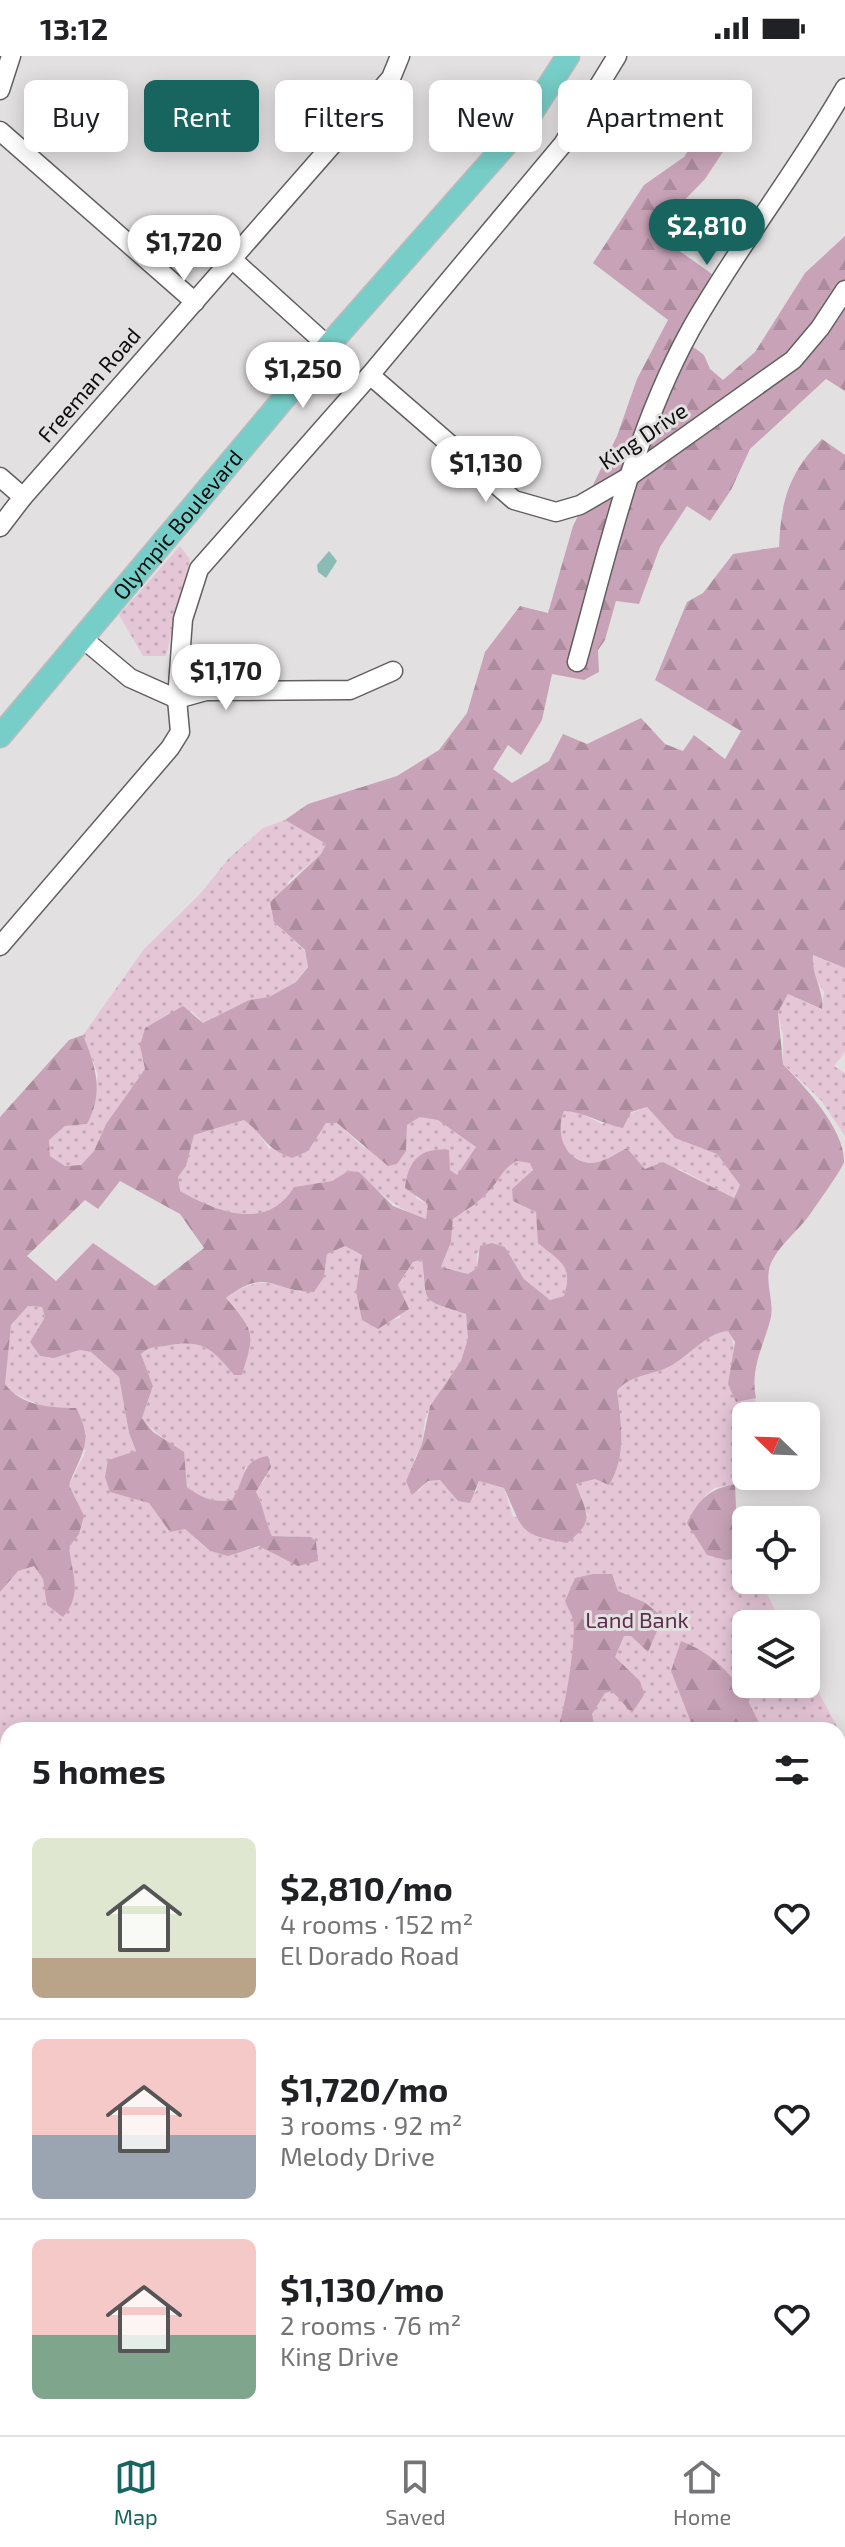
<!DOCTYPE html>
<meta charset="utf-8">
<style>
body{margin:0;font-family:"Exo 2",sans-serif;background:#f2f2f2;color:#202124;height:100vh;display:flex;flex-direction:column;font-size:30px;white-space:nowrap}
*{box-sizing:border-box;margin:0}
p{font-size:26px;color:#757577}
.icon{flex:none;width:44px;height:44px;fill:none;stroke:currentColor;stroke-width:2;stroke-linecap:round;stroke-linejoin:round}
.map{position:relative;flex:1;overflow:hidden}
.drawer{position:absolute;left:0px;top:1666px;width:846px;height:714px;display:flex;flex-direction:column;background:#fff;border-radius:24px 24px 0 0;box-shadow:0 4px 20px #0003}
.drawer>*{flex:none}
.banner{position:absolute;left:24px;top:24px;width:798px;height:72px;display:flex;gap:16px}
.needle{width:52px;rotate:293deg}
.fabs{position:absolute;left:732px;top:1346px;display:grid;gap:16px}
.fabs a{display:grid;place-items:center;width:88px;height:88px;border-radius:12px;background:#fff;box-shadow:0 4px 20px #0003;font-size:40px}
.price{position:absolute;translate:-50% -68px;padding:0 18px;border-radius:28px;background:#fff;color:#222;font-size:26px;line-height:52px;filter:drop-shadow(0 2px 4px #0008)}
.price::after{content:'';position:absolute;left:50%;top:48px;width:24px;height:18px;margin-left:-12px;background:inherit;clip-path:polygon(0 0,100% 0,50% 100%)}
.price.on{background:#18645f;color:#fff}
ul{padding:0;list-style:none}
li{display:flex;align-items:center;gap:24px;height:200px;padding:0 32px}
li+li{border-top:2px solid #e0e0e0}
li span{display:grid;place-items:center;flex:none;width:224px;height:160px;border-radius:12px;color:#555}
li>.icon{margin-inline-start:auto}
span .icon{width:96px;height:96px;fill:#fffc;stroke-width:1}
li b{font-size:34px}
h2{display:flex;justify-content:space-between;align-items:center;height:96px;padding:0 32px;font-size:34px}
.pill{padding:0 28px;border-radius:12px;background:#fff;box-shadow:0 4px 20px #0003;font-size:28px;line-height:72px}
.pill.on{background:#18645f;color:#fff}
.status{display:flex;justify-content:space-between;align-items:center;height:56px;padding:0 40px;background:#fff;direction:ltr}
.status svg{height:22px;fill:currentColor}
.tabs{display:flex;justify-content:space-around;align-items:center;height:112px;border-top:2px solid #e0e0e0;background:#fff;font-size:22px;color:#757577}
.tabs a{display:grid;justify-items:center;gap:4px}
.tabs .on{color:#18645f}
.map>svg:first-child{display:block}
.grass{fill:url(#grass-dots)}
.forest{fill:url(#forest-firs);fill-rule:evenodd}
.water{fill:#8bbbb5}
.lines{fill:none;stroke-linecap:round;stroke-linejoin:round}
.minor-casing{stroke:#625f61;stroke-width:21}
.major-casing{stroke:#bcbbbb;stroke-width:25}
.minor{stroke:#fff;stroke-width:18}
.major{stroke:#77cec8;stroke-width:22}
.labels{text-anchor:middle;stroke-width:6;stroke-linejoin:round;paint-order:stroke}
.street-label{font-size:22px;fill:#0e0c0d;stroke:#e3e0e1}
.park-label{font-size:22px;fill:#5e2d4b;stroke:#e3e0e1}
</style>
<div class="status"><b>13:12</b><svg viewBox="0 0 49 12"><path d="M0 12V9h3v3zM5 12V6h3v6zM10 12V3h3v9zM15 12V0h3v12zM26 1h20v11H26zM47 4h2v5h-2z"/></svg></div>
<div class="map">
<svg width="845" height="2379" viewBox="0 0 845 2379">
<defs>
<pattern id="grass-dots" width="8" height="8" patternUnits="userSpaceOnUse" patternTransform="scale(2)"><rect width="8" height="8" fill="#e5c6d7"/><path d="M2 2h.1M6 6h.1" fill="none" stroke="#c3a9b7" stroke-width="1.8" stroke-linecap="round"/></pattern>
<pattern id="forest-firs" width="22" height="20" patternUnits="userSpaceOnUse" patternTransform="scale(2)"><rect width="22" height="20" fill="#c8a3b7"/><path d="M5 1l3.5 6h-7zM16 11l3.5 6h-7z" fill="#ab8b9c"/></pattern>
</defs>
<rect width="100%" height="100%" fill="#e3e0e1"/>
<g class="grass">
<path d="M180 490 190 503 166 600H143L119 559Z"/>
<path d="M285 764 326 788 321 798 289 825 274 866 305 895 308 910 296 926 269 941 249 944 203 967 192 955 141 990 145 1013 106 1068 94 1095 81 1109 65 1110 50 1100 49 1083 65 1070 87 1068 98 1019 83 979 144 893 200 838 229 802 263 772Z"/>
<path d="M812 899 845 912V996L834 1010 845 1017V1080L820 1043 783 1008V979L778 956 788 938 821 953 824 936 811 915Z"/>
<path d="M647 1051 675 1081 717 1098 740 1129 733 1142 680 1113H645L627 1092C617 1097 602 1107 592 1107 564 1106 555 1076 564 1055L578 1056 602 1068Z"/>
<path d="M420 1061 438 1063 477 1091 457 1120 450 1114 448 1094 415 1142 429 1148 426 1163C394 1154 377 1130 348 1115L332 1125 295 1131C267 1176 217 1156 179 1135L178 1121 186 1110 194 1079 244 1064 255 1072 269 1093 319 1076 326 1067H337L363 1091 406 1095 407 1069Z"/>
<path d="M516 1105 531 1107 533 1113 524 1126V1149L536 1156 570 1223 564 1240 550 1244 524 1223 505 1191 492 1187 477 1197V1212L468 1218 441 1211 451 1186 453 1163C466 1154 480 1146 490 1134 501 1121 500 1116 516 1105Z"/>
<path d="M345 1190 363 1199 386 1265 400 1262 403 1242 398 1230 413 1206 423 1202C424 1247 424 1244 466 1258L468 1282 461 1305 430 1350 425 1364 422 1388 414 1404 418 1436 428 1425 440 1424 458 1444 476 1436 479 1425 504 1432 513 1461 588 1460 576 1428 595 1423 617 1335C631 1317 655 1320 674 1308 692 1297 707 1277 729 1274 742 1300 721 1314 736 1345L756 1342 752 1360H746C746 1384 734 1403 735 1428L714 1432 704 1441 729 1503 746 1501V1524H760L782 1568H746V1628H806V1613L845 1685V2246L838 2238V1674H8V2372L0 2379V1521C45 1502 106 1491 69 1429L86 1395 46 1352 11 1336 4 1328 11 1269 28 1250 42 1251 45 1261 30 1286 54 1302 80 1294 91 1296 119 1321 129 1377 136 1395 120 1402 170 1476 185 1473C193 1479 201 1489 209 1494 225 1505 277 1485 297 1480H272C265 1466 264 1451 256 1436L267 1420 245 1411 243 1428 232 1444C213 1447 202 1442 187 1431 188 1387 165 1391 142 1362L153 1330 141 1298C150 1289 158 1292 170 1289 204 1283 213 1294 234 1319H242C253 1280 256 1272 225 1243 252 1222 270 1224 300 1236L324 1221 327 1198Z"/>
<path d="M845 2262V2379H528L524 2372H838V2274Z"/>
<path d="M298 2372H395L403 2379H289Z"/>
</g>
<g class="forest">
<path d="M707 51 740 70 705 123 667 162 657 179 712 218 680 281 704 299 710 313 723 324 755 296 805 217 845 180V335L826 323 750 393 731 434 710 465 687 450 660 491 639 548 616 545 605 584 598 594 599 616 584 624 552 618 542 664 521 699 508 689 493 713 512 727 549 705 563 678 587 688 641 662 665 688 683 695 694 679 725 703 741 675 655 624 687 546 703 537 733 498 779 491C781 444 789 417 822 383L845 399V912L813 899C811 920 824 932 822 953L788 938 778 956 783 1008C803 1029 845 1073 844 1106 841 1115 817 1148 811 1157 799 1174 781 1187 772 1205 762 1225 776 1244 770 1265 763 1291 750 1313 756 1342L736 1346 728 1328 735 1286 728 1275C707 1277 692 1297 674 1308 655 1320 631 1317 617 1335 621 1367 627 1400 609 1429L595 1423 576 1428C587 1459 596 1464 567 1487 516 1478 524 1474 504 1432L479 1425 470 1447 458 1445 440 1424 428 1425 412 1439 406 1425 422 1388 430 1350 461 1305 468 1282 466 1258C418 1242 428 1249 422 1203L413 1206 398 1229 409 1253 378 1273 362 1264 356 1235 362 1199 345 1190 327 1198 324 1221 314 1236C272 1236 268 1210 226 1242 255 1276 255 1276 242 1319H234C213 1294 204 1283 170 1289 158 1292 150 1289 141 1298L153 1330 142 1362 153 1376 184 1396 187 1431C202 1442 213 1447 232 1444 246 1424 240 1404 268 1400L271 1411 256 1436C264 1451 265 1466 272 1480L311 1481 316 1486 318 1505 298 1510 259 1490 228 1500 210 1495 185 1473 170 1476 149 1447 110 1436 105 1421 108 1404 136 1395 129 1377 119 1321 91 1296 80 1294 54 1302 40 1300 30 1286 45 1261 42 1251 28 1250 11 1269 5 1328C21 1350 51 1352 76 1352 95 1387 81 1396 69 1429L84 1460 79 1478 69 1491C72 1519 83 1538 63 1561L47 1549 43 1523 34 1510 18 1515 0 1536V1061L69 984 83 979C96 1011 104 1036 87 1068L65 1070 49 1084 50 1100 65 1110 81 1109 94 1095 106 1068 145 1013 140 990 145 972 183 950 203 967 249 944 269 941 296 926 308 911 305 894 274 866 270 846 321 798 326 788 285 764 308 748 397 720 439 694 467 657 485 596 520 550 548 557 573 470 617 380 637 323 668 264 593 207 644 129 684 101 695 84ZM647 1051 675 1082 717 1098 740 1129 734 1142 663 1106 645 1113 627 1092C617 1097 602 1107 592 1107 564 1106 555 1076 564 1055 585 1056 602 1068 623 1072L631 1056ZM420 1061 438 1064 476 1091 457 1119 450 1114 449 1094C420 1091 408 1105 405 1132L428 1148 426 1163 393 1150 359 1116 348 1115 332 1125 294 1131C267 1176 217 1156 180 1135L178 1121 186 1110 194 1079 244 1064C266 1080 262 1091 292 1102L308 1095 326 1067H337L388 1110 397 1108 406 1095 407 1069ZM516 1105 530 1107 533 1114 512 1133 513 1145 536 1156 538 1187C559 1205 574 1209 564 1240L550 1244 524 1223 505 1191 492 1187 480 1190 477 1212 468 1218 441 1211 451 1186 453 1163C466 1154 480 1146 490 1134 501 1122 500 1116 516 1105ZM120 1125 180 1158 204 1192 155 1230 93 1187 56 1225 27 1200 85 1144 98 1153Z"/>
<path d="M735 1428 737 1478 746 1501 726 1504 707 1499 687 1467C699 1443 709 1433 735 1428Z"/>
<path d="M593 1518H612L618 1535 644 1546 663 1561 648 1596 631 1580H624L615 1601 640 1625 644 1639 632 1657 612 1635 605 1637 592 1658 594 1668 602 1674H557C565 1657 577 1580 573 1563 571 1557 567 1551 565 1545L575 1522Z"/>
<path d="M681 1585C723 1601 745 1634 762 1674H694L671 1615Z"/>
<path d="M0 1733 8 1741V1906L0 1909Z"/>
<path d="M8 1968V2372H298L289 2379H0V1973Z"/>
<path d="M395 2372H524L528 2379H441L436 2375 403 2379Z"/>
</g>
<path class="water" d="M329 495 337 505 326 522 318 516 317 509Z"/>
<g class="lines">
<g class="minor-casing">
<g id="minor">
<path d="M0 34 11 0"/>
<path d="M0 75 195 246"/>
<path d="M233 204 328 290"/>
<path d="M370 319 514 444 556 456 580 449 630 420 793 304 820 272 845 234"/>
<path d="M0 421 23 441"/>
<path d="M0 471 23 441 391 22 400 0"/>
<path d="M81 581 130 622 177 643 206 635 350 634 393 615"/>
<path d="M577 606C608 494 634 376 691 273 738 190 798 114 845 32"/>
<path d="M0 890 170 692 180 676 177 643 183 563 199 513 370 319 563 88 617 0"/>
</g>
</g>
<g class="major-casing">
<g id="major">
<path id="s1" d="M0 680 328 290 525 67 568 0"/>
</g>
</g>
<use href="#minor" class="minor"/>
<use href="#major" class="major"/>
</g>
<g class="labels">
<g class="street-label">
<text transform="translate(89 329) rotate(-49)" y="8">Freeman Road</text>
<text transform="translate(643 380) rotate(-34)" y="8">King Drive</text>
<text dy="8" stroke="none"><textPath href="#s1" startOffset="276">Olympic Boulevard</textPath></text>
</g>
<g class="park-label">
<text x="637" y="1572">Land Bank</text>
</g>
</g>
</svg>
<div class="fabs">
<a><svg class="needle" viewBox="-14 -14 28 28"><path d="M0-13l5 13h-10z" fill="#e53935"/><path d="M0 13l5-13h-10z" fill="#757577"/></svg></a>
<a><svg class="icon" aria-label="locate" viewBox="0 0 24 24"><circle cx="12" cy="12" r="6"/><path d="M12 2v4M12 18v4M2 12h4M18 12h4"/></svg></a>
<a><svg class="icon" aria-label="layers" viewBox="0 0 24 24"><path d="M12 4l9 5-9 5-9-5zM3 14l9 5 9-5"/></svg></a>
</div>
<b class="price on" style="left:707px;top:211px">$2,810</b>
<b class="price" style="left:184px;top:227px">$1,720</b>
<b class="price" style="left:303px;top:354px">$1,250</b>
<b class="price" style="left:486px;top:448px">$1,130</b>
<b class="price" style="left:226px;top:656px">$1,170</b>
<div class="banner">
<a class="pill">Buy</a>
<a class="pill on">Rent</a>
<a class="pill">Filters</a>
<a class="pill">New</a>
<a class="pill">Apartment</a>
</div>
<section class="drawer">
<h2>5 homes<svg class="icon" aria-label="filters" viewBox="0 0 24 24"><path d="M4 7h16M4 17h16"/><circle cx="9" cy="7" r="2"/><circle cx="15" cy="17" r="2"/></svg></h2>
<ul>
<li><span style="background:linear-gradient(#dfe7d0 75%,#b9a48a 0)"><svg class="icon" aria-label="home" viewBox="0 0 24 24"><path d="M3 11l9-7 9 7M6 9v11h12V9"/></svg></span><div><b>$2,810/mo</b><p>4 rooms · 152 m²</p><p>El Dorado Road</p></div><svg class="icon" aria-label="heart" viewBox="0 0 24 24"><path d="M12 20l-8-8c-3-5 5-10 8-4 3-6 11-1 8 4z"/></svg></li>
<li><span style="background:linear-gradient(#f6c9c9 60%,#9aa5b1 0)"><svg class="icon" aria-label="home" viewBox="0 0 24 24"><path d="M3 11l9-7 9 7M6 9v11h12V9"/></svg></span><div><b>$1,720/mo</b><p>3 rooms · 92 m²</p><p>Melody Drive</p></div><svg class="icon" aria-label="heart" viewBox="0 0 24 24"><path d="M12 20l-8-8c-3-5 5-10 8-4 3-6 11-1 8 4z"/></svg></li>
<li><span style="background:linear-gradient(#f6c9c9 60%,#7fa58c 0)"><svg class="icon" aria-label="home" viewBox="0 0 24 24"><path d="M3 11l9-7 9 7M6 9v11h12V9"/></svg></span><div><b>$1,130/mo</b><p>2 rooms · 76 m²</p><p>King Drive</p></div><svg class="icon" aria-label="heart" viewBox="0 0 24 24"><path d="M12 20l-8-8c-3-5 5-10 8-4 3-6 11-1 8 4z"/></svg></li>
</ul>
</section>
</div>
<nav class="tabs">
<a class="on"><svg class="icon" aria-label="map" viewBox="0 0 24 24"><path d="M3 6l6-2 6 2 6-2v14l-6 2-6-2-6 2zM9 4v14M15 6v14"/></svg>Map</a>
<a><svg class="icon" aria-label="saved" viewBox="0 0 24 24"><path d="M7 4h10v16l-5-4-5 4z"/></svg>Saved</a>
<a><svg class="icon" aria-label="home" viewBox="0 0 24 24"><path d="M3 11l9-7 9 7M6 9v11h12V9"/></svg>Home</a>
</nav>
